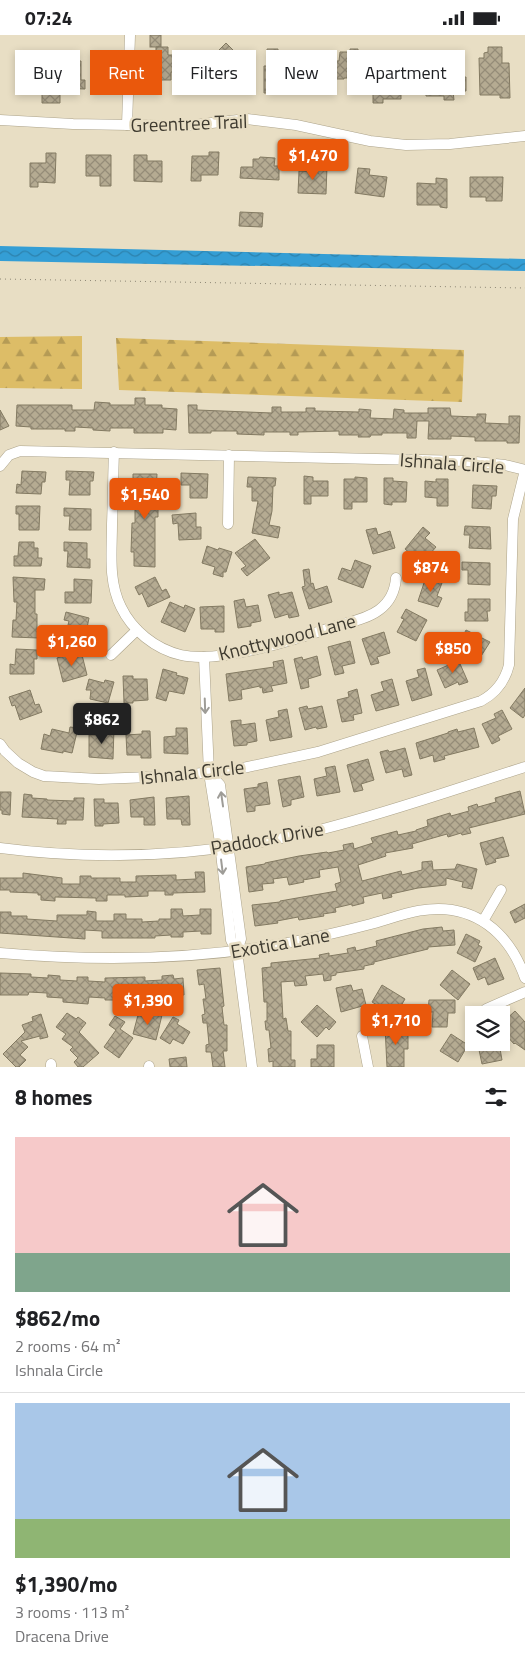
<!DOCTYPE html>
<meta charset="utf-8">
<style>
body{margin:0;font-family:"Titillium Web",sans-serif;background:#f6f6f6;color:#202124;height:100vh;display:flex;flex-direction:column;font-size:19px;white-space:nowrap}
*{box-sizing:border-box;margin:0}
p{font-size:16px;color:#757577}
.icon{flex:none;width:28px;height:28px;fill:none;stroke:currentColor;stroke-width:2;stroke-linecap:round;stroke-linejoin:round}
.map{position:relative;height:1032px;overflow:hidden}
.sheet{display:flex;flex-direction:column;background:#fff;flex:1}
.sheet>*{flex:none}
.guide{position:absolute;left:15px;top:15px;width:495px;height:45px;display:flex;gap:10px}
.controls{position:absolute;left:465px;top:971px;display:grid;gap:10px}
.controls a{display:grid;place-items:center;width:45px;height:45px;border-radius:0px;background:#fff;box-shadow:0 2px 8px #0003;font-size:25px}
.price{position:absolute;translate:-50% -42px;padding:0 11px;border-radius:5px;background:#ea580c;color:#fff;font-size:16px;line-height:32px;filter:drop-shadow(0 1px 2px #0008)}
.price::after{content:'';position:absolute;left:50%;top:30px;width:15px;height:11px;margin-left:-8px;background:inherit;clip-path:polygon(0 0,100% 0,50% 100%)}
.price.current{background:#222;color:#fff}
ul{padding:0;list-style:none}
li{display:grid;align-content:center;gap:10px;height:265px;padding:0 15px}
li+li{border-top:1px solid #e0e0e0}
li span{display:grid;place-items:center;height:155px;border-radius:0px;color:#555}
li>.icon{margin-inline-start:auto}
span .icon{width:90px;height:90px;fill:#fffc;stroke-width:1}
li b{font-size:21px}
h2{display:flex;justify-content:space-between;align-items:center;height:60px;padding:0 15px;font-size:21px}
.pill{padding:0 18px;border-radius:0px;background:#fff;box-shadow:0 2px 8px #0003;font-size:18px;line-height:45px}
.pill.current{background:#ea580c;color:#fff}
.status{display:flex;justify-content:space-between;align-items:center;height:35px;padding:0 25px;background:#fff;direction:ltr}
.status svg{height:14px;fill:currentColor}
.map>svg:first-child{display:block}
.forest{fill:url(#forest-firs)}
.water{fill:url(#water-waves)}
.building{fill:url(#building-cross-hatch);stroke:#837a62}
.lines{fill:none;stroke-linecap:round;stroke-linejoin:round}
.minor-casing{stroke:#aca38a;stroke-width:11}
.path{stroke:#8d8775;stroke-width:1;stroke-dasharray:1 4;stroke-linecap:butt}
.minor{stroke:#fff;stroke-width:10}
.oneway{stroke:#9e9c97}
.labels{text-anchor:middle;stroke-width:5;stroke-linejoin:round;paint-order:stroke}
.street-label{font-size:19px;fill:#3e3a2f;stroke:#e8dec4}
</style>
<div class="status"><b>07:24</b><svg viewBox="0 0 49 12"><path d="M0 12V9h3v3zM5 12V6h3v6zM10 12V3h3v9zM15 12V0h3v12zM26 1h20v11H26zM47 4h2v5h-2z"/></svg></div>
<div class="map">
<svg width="525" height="1032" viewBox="0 0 525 1032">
<defs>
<pattern id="forest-firs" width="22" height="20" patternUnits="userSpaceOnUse" patternTransform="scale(1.25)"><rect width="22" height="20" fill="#ddbd67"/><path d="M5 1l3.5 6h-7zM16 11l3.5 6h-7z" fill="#b59b55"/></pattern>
<pattern id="water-waves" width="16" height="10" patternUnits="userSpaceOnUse" patternTransform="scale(1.25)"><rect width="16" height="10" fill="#349ed5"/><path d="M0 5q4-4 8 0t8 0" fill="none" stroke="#2d82ad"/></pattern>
<pattern id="building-cross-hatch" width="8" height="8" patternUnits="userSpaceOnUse" patternTransform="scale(1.25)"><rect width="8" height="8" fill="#b5ab92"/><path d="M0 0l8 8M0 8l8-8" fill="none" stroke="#958c78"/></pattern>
</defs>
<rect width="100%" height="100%" fill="#e8dec4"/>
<g class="forest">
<path d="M82 301V354L0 353V302Z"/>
<path d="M116 303 464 315 462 367 119 355Z"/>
</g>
<path class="water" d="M0 211 525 224V236L0 226Z"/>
<g class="building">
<rect x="150" y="0" width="11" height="12"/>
<path d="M226 8 246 28 236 37 229 30 219 39 210 30 221 19 218 16Z"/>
<path d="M156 12H168V20H184V38L171 37V45H154V35H158V19H156Z"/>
<path d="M488 12H502V28H509L510 63H500V60H480L479 23H484V18L488 17Z"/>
<path d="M267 14H278V22H296V39H287V43H275V58H264V31H267Z"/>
<path d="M350 14H358V32H348L347 43H344V44H315V30H328V26H339L340 17H350Z"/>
<path d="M62 26H81V45H85V54L60 53V68H42V57H51L52 37H62Z"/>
<path d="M375 27H385V43H401V64H383V68H373V40H370V29H375Z"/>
<path d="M439 35H453V43L466 42V56H453L454 65H444V61H426V42L439 41Z"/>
<path d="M209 117H219L218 140H201V146H191L192 121H209Z"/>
<path d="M46 118H56L55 148 38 147V152H30V128H46Z"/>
<path d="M86 120H111V151H100V141H86Z"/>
<path d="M134 120H147V126H162V147L134 146Z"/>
<path d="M260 122 275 123 274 131H279V145L240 143 241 132H253V124H259Z"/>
<path d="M315 131H327L326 159 298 158 299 136 315 137Z"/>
<path d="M358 133 370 134 369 140 387 142 384 162 355 158Z"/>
<path d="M470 142H503L502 166H486V162H470Z"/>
<path d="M436 143 447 144V173L440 172V170H417V148L436 149Z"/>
<path d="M240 177 263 178 262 192 239 191Z"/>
<path d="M135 363H145V370H162V373L177 374 176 395 163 394V398H134V393H110V396L93 395V393L75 392V396H65V394H31V392L16 391 17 370H72V375H94L95 367 110 368V370H135Z"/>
<path d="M188 370H197V375L272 378V372H281V377H306V373H315V376L359 377V374L371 375 370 383 393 384 394 374 404 375V378H428V373H450L451 381 477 382V379H486L485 388 509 389V381H520L519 408H507V406H475V402L451 401V404H428L429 386H417L416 403H407V398H382V400H371L370 402H358L359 400H339V396L298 397V400H290V397H264V400L237 399V396H211V398H189Z"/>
<path d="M0 375 9 391 0 395Z"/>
<path d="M22 436 46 437 45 447H42L41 459 16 458 17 449 21 450Z"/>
<path d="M66 436 94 437 93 446H90V460H69L70 445H66Z"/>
<path d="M181 438 208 439 207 463H190V450H181Z"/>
<path d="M133 439H157L156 456H161V465H158V482H155V532L134 531V517H131L132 488H135V473H137L138 448H133Z"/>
<path d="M304 441 313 442V446H328V461H311V469H304Z"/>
<path d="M248 442 276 443 275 451H273L272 476 269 490 280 492 278 503 252 498 258 466H252V452H247Z"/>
<path d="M355 442 367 443V467H352V474H344V444H355Z"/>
<path d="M384 443H393V446L407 447 406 467H392V470L384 469Z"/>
<path d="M436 444H448V471H437V463L425 462V446L436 447Z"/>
<path d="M473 450 497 451 496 461H492L491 474 472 473Z"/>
<path d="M16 471H40L39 495H19V479H16Z"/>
<path d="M64 473 91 474V495H69L70 481H64Z"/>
<path d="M196 478V492H201V504L179 505 178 488 173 489 172 480Z"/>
<path d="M465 491 490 492 491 514 469 513 470 500H464Z"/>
<path d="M423 492 430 498 425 503 436 512 422 528 405 514Z"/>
<path d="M376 493 378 500 390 496 395 513 373 519 366 495Z"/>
<path d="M255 504 270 523 247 541 241 534 246 531 235 518Z"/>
<path d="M19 507H34V513H38V523H42L41 531H14V521H18Z"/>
<path d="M64 507 87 508V524H90V533L67 532 68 516H64Z"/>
<path d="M207 511 218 515 219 513 232 517 226 537H223V542L213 539 215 532 202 528Z"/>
<path d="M355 525 371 531 363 553 338 544 342 533 351 536Z"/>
<path d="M462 527 490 528V550L468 549V535H462Z"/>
<path d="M309 534 311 549 313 548 315 555 327 551 332 567 309 574 302 552 305 551 303 535Z"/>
<path d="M13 542 45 544 44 555H35V579H37V595H39V603L12 602 13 585H16L17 567H14Z"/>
<path d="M155 542 162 556 166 554 170 562 148 572 142 558 139 560 135 552Z"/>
<path d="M426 542 442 548 437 561 442 563 438 572 418 566Z"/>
<path d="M74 544 92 545 91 568H65V557H74Z"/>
<path d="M279 557V560L292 557 299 581 289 583 288 579 275 583 268 560Z"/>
<path d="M244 564 246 572 258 570 261 586 251 588V591L238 593 234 566Z"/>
<path d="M468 564H490V576H487L488 586H465V577H468Z"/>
<path d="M170 567 184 573 185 570 195 574 185 597 161 587Z"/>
<path d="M224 571V597H215V594H201L200 572Z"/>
<path d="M406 574 427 585 416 606 397 597 404 584 401 583Z"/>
<path d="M66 577 89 583 86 598 88 599 86 607 65 602 69 586 64 585Z"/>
<path d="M466 595 490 607 478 626 460 617 467 603 463 601Z"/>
<path d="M384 597 390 618 377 622 379 628 371 630 362 604Z"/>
<path d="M350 606 355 628 342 631 344 638 335 640 328 612Z"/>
<path d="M16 614 37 615V624H34V639H10V629L15 630Z"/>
<path d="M81 616 87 640 63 647 57 623Z"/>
<path d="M317 621 321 640 308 644 309 652 301 654 294 624 302 622 303 625Z"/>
<path d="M457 622 468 647 459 650 458 647 445 653 437 635 451 629 449 625Z"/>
<path d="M283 625 287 648 271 651 273 656 263 658 262 652 260 653V651L241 655 242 664 229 666 226 639 274 632 273 627Z"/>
<path d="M425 633 432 660 412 666 406 646 419 642 417 635Z"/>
<path d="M163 634 177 638 176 640 188 643 184 659 169 656 166 666 156 663Z"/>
<path d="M123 641H133V644H147L148 665 133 666V668H124Z"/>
<path d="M89 644 104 648 105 645 114 647 108 668 90 664 91 655H86Z"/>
<path d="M392 644 399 670 376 676 371 660 384 656 381 647Z"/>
<path d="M525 653V680L523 683 510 673Z"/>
<path d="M357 654 362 678 353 680 354 685 342 687 337 665 349 662 348 657Z"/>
<path d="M30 655 35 670 39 669 42 677 20 685 15 670 12 671 9 662Z"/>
<path d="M307 671 308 674 322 671 327 692 317 694 316 692 305 695 299 673Z"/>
<path d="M287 674 292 702 270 706 266 685 279 682 278 676Z"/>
<path d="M502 675 512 694 498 701 500 705 492 709 482 689 496 683 494 679Z"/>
<path d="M241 685V690L255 688 257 706 247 708V710L234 711 231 686Z"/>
<path d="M70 692 78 693 72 718 63 716V718L41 714 44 699 50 701 52 694 69 698Z"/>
<path d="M102 693H114L113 724 89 722V700H102Z"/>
<path d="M176 693H187L188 719 164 718V702L176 701Z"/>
<path d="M474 693 479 712 444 721 445 724 434 727 433 720 420 724 416 708 448 698V697L457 694 458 697Z"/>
<path d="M142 696H150L151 723H141V720H127L126 700 142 699Z"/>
<path d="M405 713 412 740 404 742 402 734 386 738 380 717 388 715 389 717Z"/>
<path d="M368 724 374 745 361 749 363 755 354 757 347 730Z"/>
<path d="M335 731 340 757 317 761 314 744 327 741 325 733Z"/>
<path d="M300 741 304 762 291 765V770L283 772 278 745Z"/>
<path d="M267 747 270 769 255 771V776L247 777 244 754 258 752V749Z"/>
<path d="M520 756 525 779 469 793 471 798 462 800 461 798 448 802 447 799 412 809 413 813 385 818 386 821 358 830 362 846 401 836 402 840 422 835V827L432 826 433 835 455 834 457 829 477 834 472 854 462 852 463 847 446 843V850L418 853 391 859 392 862 383 864 382 858 363 862 364 868 352 871V869L335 873 336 877 323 879 324 881 299 885 298 882 277 886 278 888 255 891 252 870 280 867V866L337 856 335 849 341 847 338 832 319 835 320 842 303 845 304 847 289 850 287 842 273 844 274 848 262 849 263 855 249 857 246 832 265 829V828L299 821 327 817 328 818 344 815 343 810 353 808 354 814 373 808 371 803 397 796 398 800 416 796V795L428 791 427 785 450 778 451 781 469 776 468 772 477 769 478 772 496 767 495 763Z"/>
<path d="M0 757H11L10 780 2 779V775H0Z"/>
<path d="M24 759 32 760V763L47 764V765L74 766V763H84L83 785H66V789H57L58 784 22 782Z"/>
<path d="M189 761 190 790H182L181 784H167L166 763Z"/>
<path d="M154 762 155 790H144V782H131L130 765Z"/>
<path d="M94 764H104V768H118L119 788 103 789V791H95Z"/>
<path d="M503 802 509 821 495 824 496 827 486 830 480 808Z"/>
<path d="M195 837H204L205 857 173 858V860H165V856H148V861L125 862V860H107V866H96V863L55 862V866L41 865V860H38V858L10 857V855H0V843H23V838L62 843V849H80V841H91V843H120V847H136V841L176 840V845L196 844Z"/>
<path d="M525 869V883L515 888 510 877Z"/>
<path d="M171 874H182L183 881 200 880V874H211V899H201V896L183 897V902H171V900L155 901V903H102V896L85 895V904L0 898V877H11V881H27V884L57 886V880H87V876L96 877V886H114V879H126V884H142V887L159 886V884H171Z"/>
<path d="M442 892 443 896 454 895 455 910 428 912V914L374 927V929L364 931V934L336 938V940L331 941V945L324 946 323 939 305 941 307 950 295 951 294 946 281 947 283 984 286 983 288 996H291V1025H295V1032H273V1026L269 1027 268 1014 271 1013 269 995H266L265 986H267V967H264L262 933 271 932V928L320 923 319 920 329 918V921L348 918 347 914 355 912 356 916 377 911 376 906 423 894Z"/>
<path d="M466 899 480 906 478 910 482 912 475 927 457 918Z"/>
<path d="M495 923 504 944 488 950 485 942 478 945 473 933Z"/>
<path d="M220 933 224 971 222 972 224 990H227V1016H223L225 1032H213L211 1017H206V1010L209 1009 207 988H203L202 980 205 979 203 964H206L204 949 199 950 197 935Z"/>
<path d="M452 935 470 949 458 965 440 950Z"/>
<path d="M0 938 31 939V942L48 943V940L60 941V945L77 946V942H88V946L105 947V943L145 942V946L162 945V941L173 940 174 944 183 943 184 960H175V966L163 967 162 961H143L135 973 134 958H116V965H105V963L89 962 88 969 63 967V963L47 962V958L29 957 28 960H0Z"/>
<path d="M351 950 353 956 362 954 366 970 341 977 336 953Z"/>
<path d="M382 950 405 964 395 981 372 967Z"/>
<path d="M429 965H455V978H448L447 992H432L433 977H428Z"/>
<path d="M317 970 336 987 329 995 326 992 317 1002 301 987Z"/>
<path d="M515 976 525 987V1015L515 1008 514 1009 506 1000 510 996 502 988Z"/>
<path d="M152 977 162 980 156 1005 133 999 138 980 150 984Z"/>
<path d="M67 978 76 984 78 982 86 988 79 997 99 1018 83 1032H78L74 1027 78 1023 70 1015 73 1012 62 1004 66 999 56 992Z"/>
<path d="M41 979 48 1002 40 1004V1001L21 1006 28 1012 20 1020 26 1025 19 1032H16L3 1019 25 997 22 990 33 986 32 982Z"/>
<path d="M115 981 125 987 120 994 133 1003 119 1023 104 1012 116 995 109 990Z"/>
<path d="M173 982 179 985 177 989 190 997 183 1009 173 1004 170 1009 160 1003Z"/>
<path d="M385 992H408V1014H404V1032H387Z"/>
<path d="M451 999 468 1010 458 1027 440 1016Z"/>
<path d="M490 1008H499L502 1025 482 1029 478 1010Z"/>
<path d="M317 1010H334V1032H311V1024H317Z"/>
<path d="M186 1022 187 1032H170L169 1024Z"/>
</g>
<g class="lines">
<g class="minor-casing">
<g id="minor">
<path d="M0 85 73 89 185 91 247 84 296 90 370 106 406 110 450 109 525 101"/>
<path d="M127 90 130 0"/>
<path d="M114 417C113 441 113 465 112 489 112 517 108 546 121 572 132 595 155 614 181 620 220 629 297 604 336 591 350 587 367 584 379 575 390 567 395 556 396 543"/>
<path d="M0 431 9 420 20 416 466 426 505 430 525 435"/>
<path d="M228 489 229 420"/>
<path d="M111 620 137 595"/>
<path d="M204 622 209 738 219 801 231 905 237 916 252 1032"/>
<path d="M0 709 5 716 18 728 33 737 44 741 99 744 177 741 243 733 318 717 481 666C496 658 505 646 509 630L513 484 525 435"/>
<path d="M209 738 220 750 241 904 237 916"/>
<path d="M0 813C107 827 218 820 323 794 391 777 458 753 525 732"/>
<path d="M483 886 501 855"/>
<path d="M0 918C92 926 183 926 275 910 306 905 336 898 367 890 395 883 422 870 452 875 489 881 513 908 525 943"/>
<path d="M486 974 525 957"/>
<path d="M362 1001 368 1032"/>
<path d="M149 1031V1032"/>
<path d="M51 1032V1029"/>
</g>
</g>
<path class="path" d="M0 244 525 253"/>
<use href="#minor" class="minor"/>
</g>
<defs><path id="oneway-shaft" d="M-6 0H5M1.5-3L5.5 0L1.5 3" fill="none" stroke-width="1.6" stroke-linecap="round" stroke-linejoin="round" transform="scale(1.25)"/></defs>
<g class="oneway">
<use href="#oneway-shaft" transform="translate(205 671) rotate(88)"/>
<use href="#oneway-shaft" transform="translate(222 764) rotate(-98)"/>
<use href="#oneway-shaft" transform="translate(222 832) rotate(83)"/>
</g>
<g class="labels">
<g class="street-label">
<text transform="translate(189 88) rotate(-2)" y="7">Greentree Trail</text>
<text transform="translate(452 428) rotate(4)" y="7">Ishnala Circle</text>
<text transform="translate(287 602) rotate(-14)" y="7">Knottywood Lane</text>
<text transform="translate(192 737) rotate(-6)" y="7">Ishnala Circle</text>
<text transform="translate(267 803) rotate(-10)" y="7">Paddock Drive</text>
<text transform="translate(280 908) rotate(-10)" y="7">Exotica Lane</text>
</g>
</g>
</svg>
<div class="controls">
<a><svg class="icon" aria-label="layers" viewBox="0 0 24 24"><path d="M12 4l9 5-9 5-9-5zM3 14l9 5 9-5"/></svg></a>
</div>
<b class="price" style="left:313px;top:146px">$1,470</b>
<b class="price" style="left:145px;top:485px">$1,540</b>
<b class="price" style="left:431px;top:558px">$874</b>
<b class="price" style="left:72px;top:632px">$1,260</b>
<b class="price" style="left:453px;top:639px">$850</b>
<b class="price current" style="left:102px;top:710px">$862</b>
<b class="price" style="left:148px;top:991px">$1,390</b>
<b class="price" style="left:396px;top:1011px">$1,710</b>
<div class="guide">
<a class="pill">Buy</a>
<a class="pill current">Rent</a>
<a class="pill">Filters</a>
<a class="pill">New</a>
<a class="pill">Apartment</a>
</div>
</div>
<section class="sheet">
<h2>8 homes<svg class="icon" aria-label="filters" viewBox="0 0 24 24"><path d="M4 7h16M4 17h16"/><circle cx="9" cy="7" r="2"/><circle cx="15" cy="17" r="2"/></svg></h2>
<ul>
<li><span style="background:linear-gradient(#f6c9c9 75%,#7fa58c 0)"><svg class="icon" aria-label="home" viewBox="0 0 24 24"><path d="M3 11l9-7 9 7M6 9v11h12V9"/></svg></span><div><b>$862/mo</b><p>2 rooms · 64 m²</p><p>Ishnala Circle</p></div></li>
<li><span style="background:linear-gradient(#a9c7e8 75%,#8fb573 0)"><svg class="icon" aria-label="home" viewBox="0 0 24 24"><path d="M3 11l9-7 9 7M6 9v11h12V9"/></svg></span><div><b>$1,390/mo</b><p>3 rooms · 113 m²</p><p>Dracena Drive</p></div></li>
</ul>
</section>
